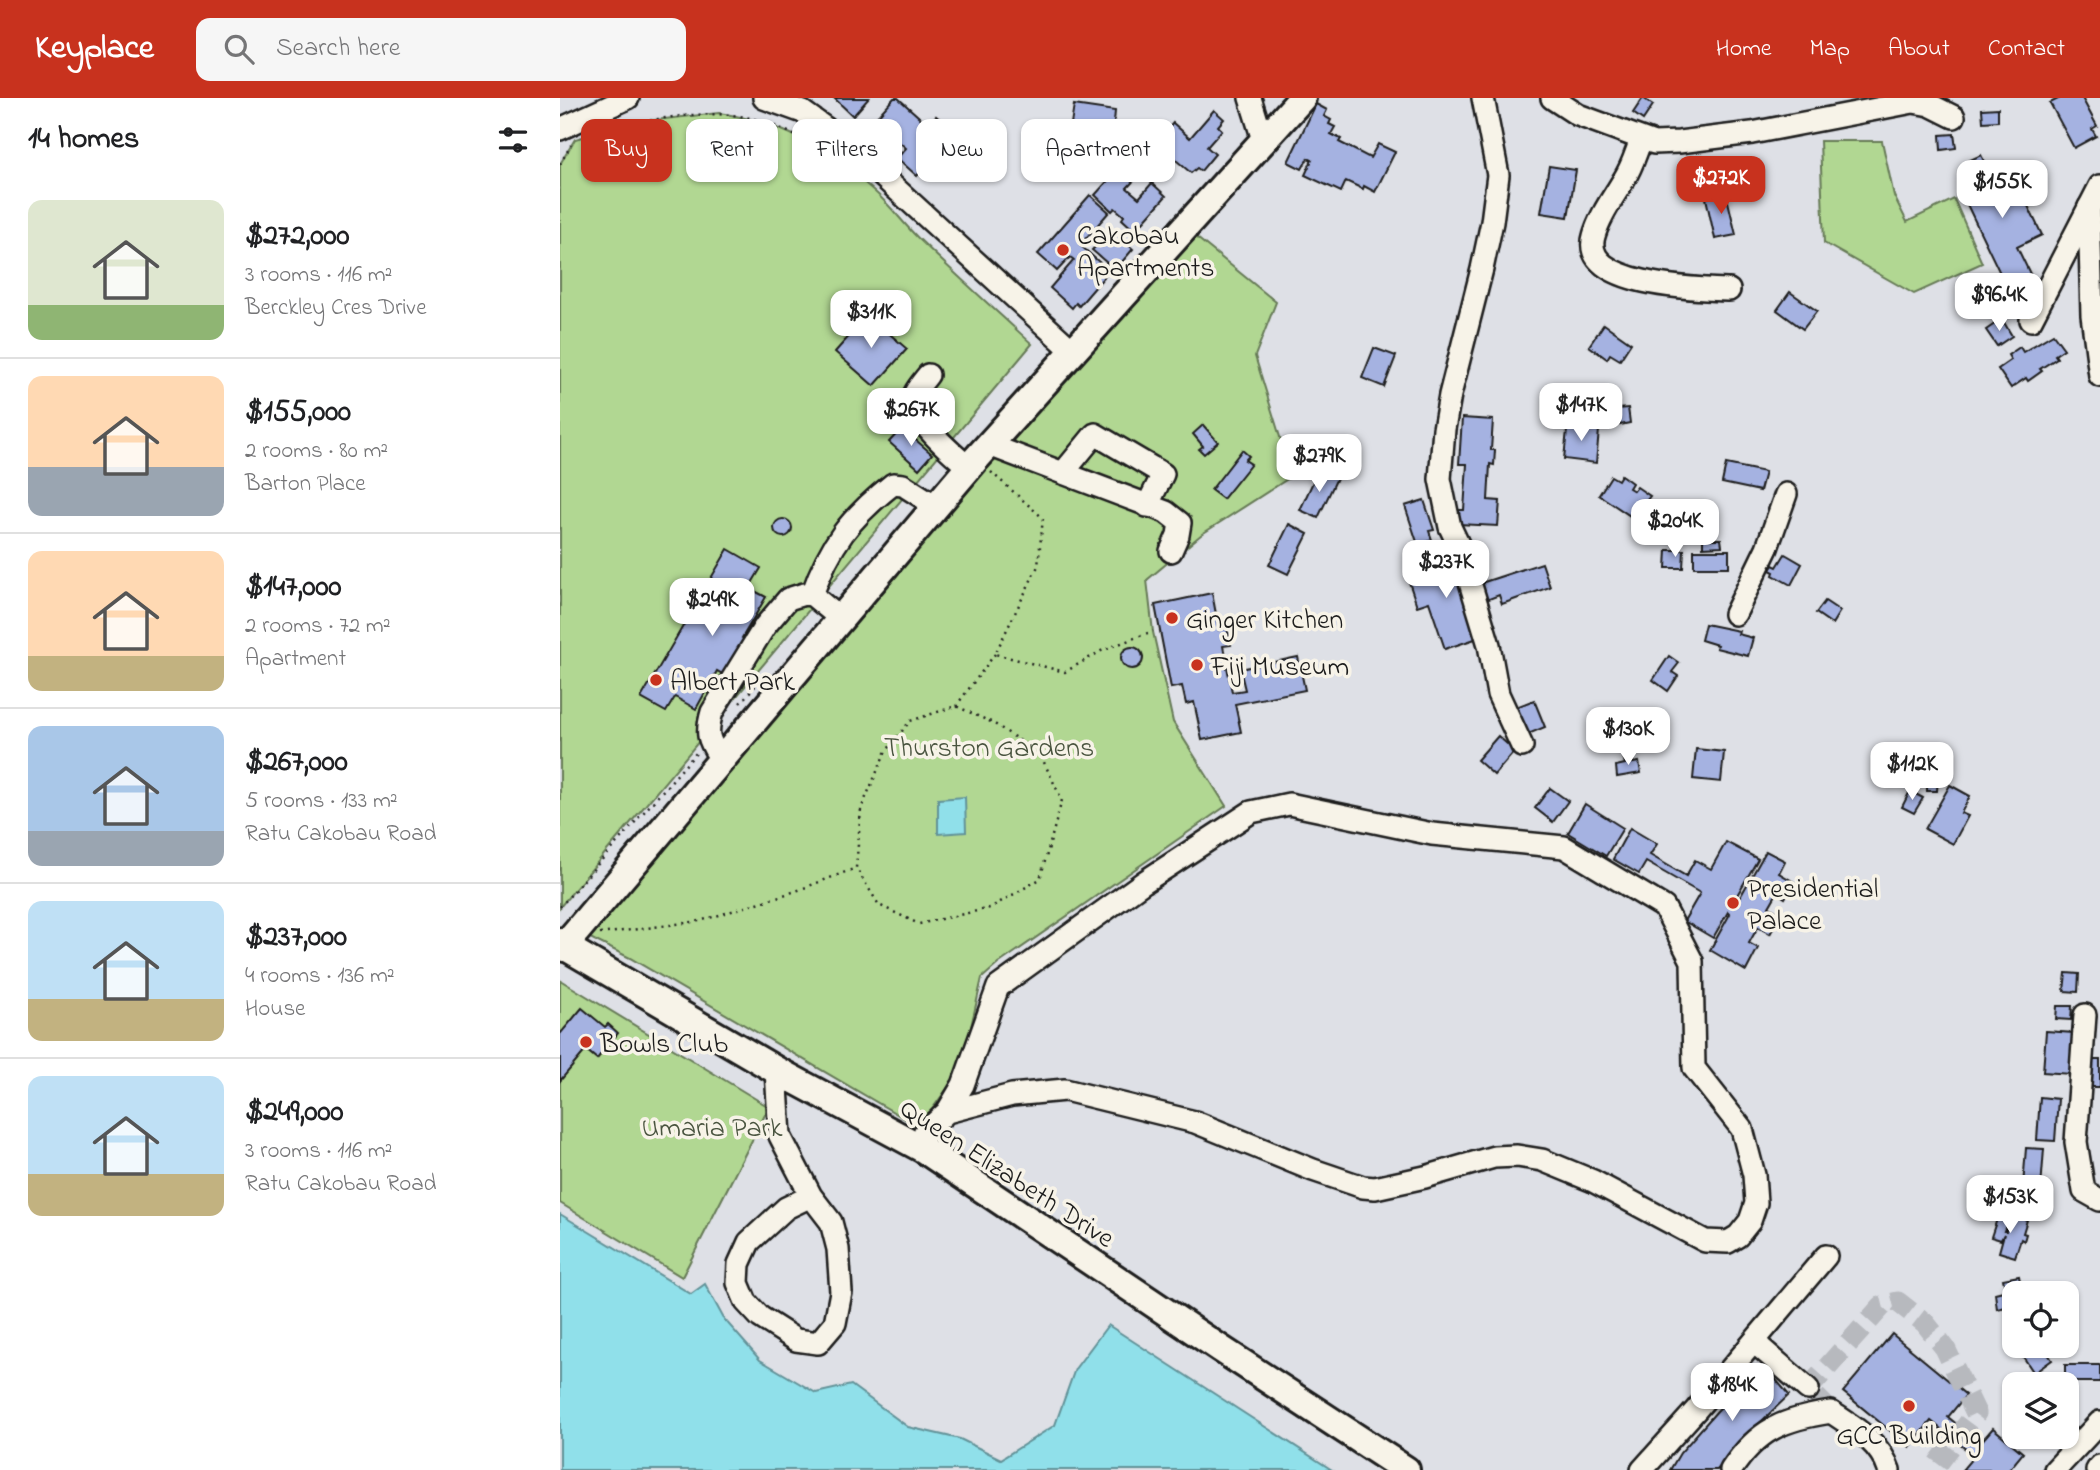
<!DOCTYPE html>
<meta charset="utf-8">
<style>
body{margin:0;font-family:"Indie Flower",sans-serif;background:#f6f6f6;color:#202124;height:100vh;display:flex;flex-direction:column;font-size:26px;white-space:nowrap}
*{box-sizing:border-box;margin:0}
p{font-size:23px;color:#757577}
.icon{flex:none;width:38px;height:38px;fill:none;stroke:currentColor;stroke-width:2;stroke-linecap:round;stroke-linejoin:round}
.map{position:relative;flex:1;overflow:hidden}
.panel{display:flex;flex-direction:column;background:#fff;width:560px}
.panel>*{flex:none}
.banner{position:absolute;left:21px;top:21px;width:665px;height:63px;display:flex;gap:14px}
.tools{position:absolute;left:1442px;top:1183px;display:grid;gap:14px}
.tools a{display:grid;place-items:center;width:77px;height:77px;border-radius:14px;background:#fff;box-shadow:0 2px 5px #0004;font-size:35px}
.price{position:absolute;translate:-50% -60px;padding:0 16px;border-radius:14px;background:#fff;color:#222;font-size:23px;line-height:46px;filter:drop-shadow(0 2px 4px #0008)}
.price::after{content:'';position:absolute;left:50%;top:42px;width:21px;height:16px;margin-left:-10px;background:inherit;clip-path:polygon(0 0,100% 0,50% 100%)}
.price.selected{background:#c8321e;color:#fff}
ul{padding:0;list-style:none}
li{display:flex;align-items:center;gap:21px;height:175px;padding:0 28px}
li+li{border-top:2px solid #e0e0e0}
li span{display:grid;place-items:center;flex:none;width:196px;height:140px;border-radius:14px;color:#555}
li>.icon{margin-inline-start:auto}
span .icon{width:84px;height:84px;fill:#fffc;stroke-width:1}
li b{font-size:30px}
h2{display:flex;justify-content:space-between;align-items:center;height:84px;padding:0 28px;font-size:30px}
.tag{padding:0 24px;border-radius:14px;background:#fff;box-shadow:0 2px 5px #0004;font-size:24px;line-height:63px}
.tag.selected{background:#c8321e;color:#fff}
header{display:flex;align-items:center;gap:42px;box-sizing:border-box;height:98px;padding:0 35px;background:#c8321e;color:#fff}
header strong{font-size:33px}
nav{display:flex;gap:38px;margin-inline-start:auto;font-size:24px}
.search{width:490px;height:63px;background:#f6f6f6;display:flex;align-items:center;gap:18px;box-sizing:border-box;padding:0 24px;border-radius:14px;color:#757577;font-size:26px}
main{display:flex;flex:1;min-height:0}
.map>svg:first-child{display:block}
.green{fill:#b1d792;stroke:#667a57;stroke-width:2}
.water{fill:#90e0ea;stroke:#629298;stroke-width:2}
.building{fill:#a5b2e1;stroke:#1c1c1c;stroke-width:2}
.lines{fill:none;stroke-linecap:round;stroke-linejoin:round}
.minor-tunnel{stroke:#b7b9be;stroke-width:21;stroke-dasharray:21 10;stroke-linecap:butt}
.minor-casing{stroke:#1c1c1c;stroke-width:26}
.major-casing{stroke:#1c1c1c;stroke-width:32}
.highway-casing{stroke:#1c1c1c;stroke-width:35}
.path{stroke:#1c1c1c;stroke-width:2.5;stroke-dasharray:2 5;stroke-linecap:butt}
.minor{stroke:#f7f3e8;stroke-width:21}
.major{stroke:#f7f3e8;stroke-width:26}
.highway{stroke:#f7f3e8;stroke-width:30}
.poi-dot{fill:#c8321e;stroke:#f7f3e8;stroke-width:2.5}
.labels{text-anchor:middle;stroke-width:7;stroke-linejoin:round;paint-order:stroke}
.poi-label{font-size:28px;fill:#1c1c1c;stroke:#f7f3e8;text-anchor:start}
.park-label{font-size:28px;fill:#49543f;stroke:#f7f3e8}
.street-label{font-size:28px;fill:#1c1c1c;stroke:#f7f3e8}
</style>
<header>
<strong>Keyplace</strong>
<div class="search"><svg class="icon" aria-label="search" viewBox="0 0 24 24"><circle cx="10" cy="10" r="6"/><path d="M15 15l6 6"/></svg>Search here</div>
<nav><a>Home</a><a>Map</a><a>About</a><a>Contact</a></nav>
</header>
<main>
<section class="panel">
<h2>14 homes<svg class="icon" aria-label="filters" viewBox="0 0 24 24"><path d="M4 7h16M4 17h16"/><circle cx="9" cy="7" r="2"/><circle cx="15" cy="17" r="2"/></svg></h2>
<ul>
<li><span style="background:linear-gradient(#dfe7d0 75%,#8fb573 0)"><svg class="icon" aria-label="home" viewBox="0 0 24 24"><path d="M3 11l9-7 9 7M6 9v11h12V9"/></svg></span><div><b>$272,000</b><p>3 rooms · 116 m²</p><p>Berckley Cres Drive</p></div></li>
<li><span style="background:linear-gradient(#ffd9b3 65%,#9aa5b1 0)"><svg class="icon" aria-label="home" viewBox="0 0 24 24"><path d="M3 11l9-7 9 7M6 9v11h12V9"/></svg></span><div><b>$155,000</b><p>2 rooms · 80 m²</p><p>Barton Place</p></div></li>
<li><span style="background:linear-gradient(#ffd9b3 75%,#c2b280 0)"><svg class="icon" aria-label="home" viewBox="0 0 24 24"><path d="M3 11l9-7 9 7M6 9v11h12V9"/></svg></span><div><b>$147,000</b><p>2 rooms · 72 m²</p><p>Apartment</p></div></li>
<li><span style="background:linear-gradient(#a9c7e8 75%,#9aa5b1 0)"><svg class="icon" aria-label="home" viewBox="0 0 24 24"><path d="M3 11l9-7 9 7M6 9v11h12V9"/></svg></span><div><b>$267,000</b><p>5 rooms · 133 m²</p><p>Ratu Cakobau Road</p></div></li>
<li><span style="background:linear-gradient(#bfe0f5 70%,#c2b280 0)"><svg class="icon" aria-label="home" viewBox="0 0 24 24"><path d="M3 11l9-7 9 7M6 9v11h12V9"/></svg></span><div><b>$237,000</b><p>4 rooms · 136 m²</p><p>House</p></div></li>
<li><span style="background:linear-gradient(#bfe0f5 70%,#c2b280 0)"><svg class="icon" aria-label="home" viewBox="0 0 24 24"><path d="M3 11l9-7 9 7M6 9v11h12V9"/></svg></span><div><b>$249,000</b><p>3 rooms · 116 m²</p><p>Ratu Cakobau Road</p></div></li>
</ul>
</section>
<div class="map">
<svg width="1540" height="1372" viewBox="0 0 1540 1372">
<rect width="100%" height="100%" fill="#dee0e6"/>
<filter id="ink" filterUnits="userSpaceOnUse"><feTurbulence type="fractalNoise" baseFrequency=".0143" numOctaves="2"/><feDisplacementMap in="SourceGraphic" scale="14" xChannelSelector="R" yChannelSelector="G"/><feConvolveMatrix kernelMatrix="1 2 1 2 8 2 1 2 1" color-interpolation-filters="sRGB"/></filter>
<g filter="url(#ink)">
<g class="green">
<path d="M159 15C222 24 267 51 314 93 330 107 343 125 358 140 395 176 434 211 472 246L0 809V66L15 41 77 24Z"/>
<path d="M1260 43H1322L1334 98 1347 124 1394 101 1422 165 1354 196 1264 145Z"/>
<path d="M631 135 716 204 695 258 732 378 642 436 587 482 593 534 613 624 666 708 438 866 422 880 406 951 394 981 359 1029 70 860 26 838 426 370Z"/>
<path d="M0 882 209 1009 122 1179 0 1105Z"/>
</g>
<g class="water">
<path d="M405 699 406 734 378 736V701Z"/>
<path d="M0 1116 131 1196 145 1186 164 1221 200 1262 256 1295 291 1287 348 1329 400 1341 441 1361 495 1327 515 1271 548 1227 772 1372H0Z"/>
</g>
<g class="building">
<path d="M274 0H309L293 18Z"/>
<path d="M334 0H338L368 27 376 18 395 34 357 78 337 60 346 50 314 22Z"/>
<path d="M1083 0 1093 7 1083 22 1073 15Z"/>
<path d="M1500 0H1522L1537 28 1532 31 1536 38 1514 50 1490 5Z"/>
<path d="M756 6 767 12 764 18 771 22 769 26 775 29 771 36 781 41 779 44 810 60 818 46 835 54 815 94 804 88 803 91 786 83 781 94 745 77 752 62 748 60 742 71 728 64Z"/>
<path d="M514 7 555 13 552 46 509 39Z"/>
<path d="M1438 10V23L1423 24 1422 11Z"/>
<path d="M654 12 664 21 658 28 662 32 647 49 655 56 641 73 637 70 631 75 596 45 613 25 630 40Z"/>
<path d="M1394 36 1396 50 1381 52 1380 37Z"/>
<path d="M1421 57 1430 75 1448 66 1482 137 1457 149 1474 184 1450 196 1401 94 1415 87 1404 65Z"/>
<path d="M565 64 574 72 578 68 583 73 567 90 579 100 592 85 606 98 575 133 562 121 564 118 555 110 552 113 535 97 553 77 551 75Z"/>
<path d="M989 68 1016 72 1008 119 981 115Z"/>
<path d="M1166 95 1176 137 1155 141 1146 100Z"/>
<path d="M530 97 549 114 520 147 549 173 519 208 516 205 512 210 490 190 514 162 510 159 497 173 478 156Z"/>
<path d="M551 131 573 151 555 172 532 152 538 146 541 148 548 140 544 138Z"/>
<path d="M1230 194 1257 213 1243 231 1217 212Z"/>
<path d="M308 217 347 251 314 288 275 254Z"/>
<path d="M1442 221 1452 238 1437 248 1426 232Z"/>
<path d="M1044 226 1071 245 1060 262 1050 256 1047 261 1029 248Z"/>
<path d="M1493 236 1504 251 1495 257 1497 260 1480 271 1482 273 1468 283 1466 280 1451 290 1438 271 1451 262 1448 257 1460 249 1463 254Z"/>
<path d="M814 250 836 258 824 289 802 280Z"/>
<path d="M1068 310 1070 325 1060 327 1058 311Z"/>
<path d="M1013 319 1025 320 1024 331 1039 332 1036 365 1004 361 1007 332H1012Z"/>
<path d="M902 320 933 322 931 352H935L934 367 930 366 928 402 940 403 938 428 898 426V412H904L907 366H899Z"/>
<path d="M643 327 658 344 644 356 639 351 643 348 633 336Z"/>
<path d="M342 330 372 356 359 371 329 344Z"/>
<path d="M682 352 689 358 685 362 691 366 663 401 651 392Z"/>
<path d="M1166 366 1205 374 1200 393 1162 385Z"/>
<path d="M759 371 777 380 758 420 740 412Z"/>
<path d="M1061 377 1072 385 1069 390 1074 393 1077 389 1090 398 1087 402 1106 415 1094 434 1039 397 1051 378 1058 382Z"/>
<path d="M864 402 874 432 869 433 872 442 858 447 845 408Z"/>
<circle cx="223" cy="430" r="9"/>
<path d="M729 426 748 436 728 476 709 467Z"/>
<path d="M1143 441H1161L1162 448 1143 449Z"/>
<path d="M168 451 201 470 189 490 206 499 182 540 203 552 183 588 157 573 136 611 115 599 106 614 81 600Z"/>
<path d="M1107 452H1124L1123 470H1106Z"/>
<rect x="1134" y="452" width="35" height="17"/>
<path d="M894 455 921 539 885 551 869 504 857 508 848 481 861 477 857 467Z"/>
<path d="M1225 456 1242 466 1231 487 1213 477 1214 474 1210 472 1213 467 1217 469Z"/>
<path d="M982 465 990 489 942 506 939 497 924 503 918 486Z"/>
<path d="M652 495 659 532 667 530 671 547 663 548 672 594 685 592 680 571 738 559 745 592 675 606 681 634 642 642 634 604 626 606 622 588 611 590 595 507Z"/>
<path d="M1265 503 1280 513 1272 526 1256 515Z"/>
<path d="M1145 526 1179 533 1178 536 1193 540 1188 558 1156 550 1157 547 1141 542Z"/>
<circle cx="572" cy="560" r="11"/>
<path d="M1109 558 1119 565 1112 574 1118 578 1108 593 1093 582Z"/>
<path d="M974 602 985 629 966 637 956 609Z"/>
<path d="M938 638 955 653 934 677 917 662Z"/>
<path d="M1136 651 1164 654 1161 684 1133 681Z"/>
<path d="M1072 656 1073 665 1079 664 1081 675 1057 679 1056 668 1065 666 1063 658Z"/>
<path d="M1367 677 1378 678 1377 693H1367Z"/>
<path d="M1390 687 1410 698 1401 715 1408 718 1393 746 1365 731Z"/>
<path d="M990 690 1008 703 993 724 975 710Z"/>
<path d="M1350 693 1363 700 1354 715 1342 709Z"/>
<path d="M1025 706 1063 730 1046 758 1008 735Z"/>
<path d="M1070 730 1097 746 1090 757 1126 778 1135 762 1151 771 1166 744 1198 761 1176 799 1179 801 1206 753 1225 763 1219 775 1234 784 1225 800 1217 795 1209 809 1221 816 1210 836 1198 829 1189 845 1198 850 1186 873 1150 852 1170 816 1168 814 1153 840 1124 823 1140 795 1086 764 1079 776 1053 761Z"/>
<path d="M1506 875 1519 876 1518 894 1504 893Z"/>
<path d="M1497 908H1512L1511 922 1496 921Z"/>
<path d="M22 910 45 929 48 926 58 935 37 961 26 952 0 983V936Z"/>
<path d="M1486 933 1514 935 1511 976 1483 974Z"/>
<rect x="1530" y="962" width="10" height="27"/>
<path d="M1480 999 1498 1001 1495 1043 1477 1042Z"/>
<path d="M1466 1050 1484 1051 1481 1090 1463 1088Z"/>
<path d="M1451 1117 1467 1122 1463 1135 1466 1136 1464 1143 1461 1141 1455 1159 1439 1154 1444 1136 1441 1142 1431 1139 1437 1121 1447 1124 1444 1133H1446Z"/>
<path d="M1459 1178 1462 1194 1466 1193 1467 1195H1454V1220L1451 1221 1447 1203H1445L1446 1209 1437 1211 1435 1195 1443 1193 1444 1199 1447 1198 1443 1181Z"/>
<path d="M1332 1236 1406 1297 1388 1319 1420 1345 1433 1330 1463 1355 1449 1372H1402L1414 1358 1371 1323 1350 1349 1283 1294Z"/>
<path d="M1456 1248H1483L1492 1262 1474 1275Z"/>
<path d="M1203 1267 1229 1297 1184 1340 1157 1372H1110L1120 1355 1157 1313Z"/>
<rect x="1505" y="1267" width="35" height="17"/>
</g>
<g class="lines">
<path class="minor-tunnel" d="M1271 1314 1248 1291 1322 1208 1338 1204 1365 1225 1385 1250 1416 1315 1373 1372"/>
<g class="minor-casing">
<g id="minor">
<path d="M204 0 243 14 285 44 514 254"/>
<path d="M690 0 703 42"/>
<path d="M923 0 938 77 932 124 922 171 890 297 884 331 880 381 890 429 899 448 929 547 938 596 962 648"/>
<path d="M992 0 1018 17 1094 45 1119 44 1192 35 1353 4 1370 7 1394 19"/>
<path d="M0 31 68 0"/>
<path d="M1081 41C1077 53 1073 65 1067 76 1056 96 1040 116 1034 138 1019 188 1139 191 1169 192"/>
<path d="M1529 109 1532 217 1540 278"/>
<path d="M1471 222 1540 88"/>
<path d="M368 277C364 282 358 289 355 295 346 319 393 355 409 370"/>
<path d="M429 347 606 414 620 425 618 437 611 453"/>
<path d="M503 375 535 336 603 376 587 408"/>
<path d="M252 497C269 447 291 419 333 386L343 387 376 408"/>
<path d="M1175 516 1207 450 1226 396"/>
<path d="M161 662C149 642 145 638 152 614L205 528 228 501 244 496 252 497 281 521"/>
<path d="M1525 917 1516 1044 1524 1093 1540 1102"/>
<path d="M216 972 220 1038 251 1098 271 1124 278 1151 281 1194 275 1225 258 1245 236 1242 200 1219 186 1204 178 1185 179 1166 189 1144 226 1110 251 1098"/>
<path d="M363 1051 364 1035 387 1014 403 987 438 889 584 784 691 714 729 706 872 736 1004 749 1104 809 1132 863 1134 970 1182 1031 1194 1077 1196 1105 1190 1123 1178 1138 1168 1144 1145 1143 1033 1083 982 1062 957 1058 934 1059 865 1079 815 1090 803 1089 753 1072 635 1024 505 992 452 997 387 1014"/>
<path d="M1194 1244 1248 1291"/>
<path d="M1082 1372 1136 1312 1266 1158"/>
<path d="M1171 1372C1198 1331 1224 1321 1271 1314 1295 1330 1320 1344 1329 1372"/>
<path d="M1495 1372 1540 1324"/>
<path d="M1537 1372 1540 1368"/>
</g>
</g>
<g class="major-casing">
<path id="major" d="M742 0 416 361 4 848 216 972 363 1051 661 1251 846 1372"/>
</g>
<g class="highway-casing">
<path id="highway" d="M0 845 4 848"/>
</g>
<g class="path">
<path d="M42 33C84 22 148 10 190 20 224 28 252 46 280 66"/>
<path d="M0 66 11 47"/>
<path d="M431 374 483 420 478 468 435 556 505 574 543 552 593 533"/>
<path d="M180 605 204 578"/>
<path d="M396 608 435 556"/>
<path d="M0 809 137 654"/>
<path d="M40 836 140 823 236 793 296 770 301 711 325 655 350 623 396 608 433 625 480 656 502 702 480 781 430 810 359 826 319 807 296 770"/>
</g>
<use href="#minor" class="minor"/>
<use href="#major" class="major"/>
<use href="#highway" class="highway"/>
</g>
</g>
<g class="poi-dot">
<circle cx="503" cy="152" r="7"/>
<circle cx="612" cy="520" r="7"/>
<circle cx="637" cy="567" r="7"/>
<circle cx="96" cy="582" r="7"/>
<circle cx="1173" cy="805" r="7"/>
<circle cx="26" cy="944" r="7"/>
<circle cx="1349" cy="1308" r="7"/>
</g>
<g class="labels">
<g class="poi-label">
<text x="517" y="146">Cakobau<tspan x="517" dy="32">Apartments</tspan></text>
<text x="626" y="530">Ginger Kitchen</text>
<text x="651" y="577">Fiji Museum</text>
<text x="110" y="592">Albert Park</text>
<text x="1187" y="799">Presidential<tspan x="1187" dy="32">Palace</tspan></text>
<text x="40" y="954">Bowls Club</text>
<text x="1349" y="1346" text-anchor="middle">GCC Building</text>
</g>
<g class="park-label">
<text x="429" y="658">Thurston Gardens</text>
<text x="152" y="1038">Umaria Park</text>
</g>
<g class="street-label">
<text transform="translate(448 1074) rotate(33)" y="10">Queen Elizabeth Drive</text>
</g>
</g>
</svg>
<div class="tools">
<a><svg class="icon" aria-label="locate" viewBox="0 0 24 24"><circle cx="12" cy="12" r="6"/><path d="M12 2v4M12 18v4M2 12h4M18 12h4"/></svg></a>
<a><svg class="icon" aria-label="layers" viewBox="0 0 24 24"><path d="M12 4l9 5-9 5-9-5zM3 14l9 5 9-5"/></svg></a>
</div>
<b class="price selected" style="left:1161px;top:118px">$272K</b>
<b class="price" style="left:1442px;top:122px">$155K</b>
<b class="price" style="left:1439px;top:235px">$96.4K</b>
<b class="price" style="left:311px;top:252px">$311K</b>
<b class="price" style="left:1021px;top:345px">$147K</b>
<b class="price" style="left:351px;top:350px">$267K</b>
<b class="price" style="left:759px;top:396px">$279K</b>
<b class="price" style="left:1115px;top:461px">$204K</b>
<b class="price" style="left:886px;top:502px">$237K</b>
<b class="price" style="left:152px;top:540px">$249K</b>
<b class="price" style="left:1068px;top:669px">$130K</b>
<b class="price" style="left:1352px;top:704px">$112K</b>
<b class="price" style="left:1450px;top:1137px">$153K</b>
<b class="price" style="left:1172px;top:1325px">$184K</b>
<div class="banner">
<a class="tag selected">Buy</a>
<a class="tag">Rent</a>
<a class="tag">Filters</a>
<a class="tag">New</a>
<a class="tag">Apartment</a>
</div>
</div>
</main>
